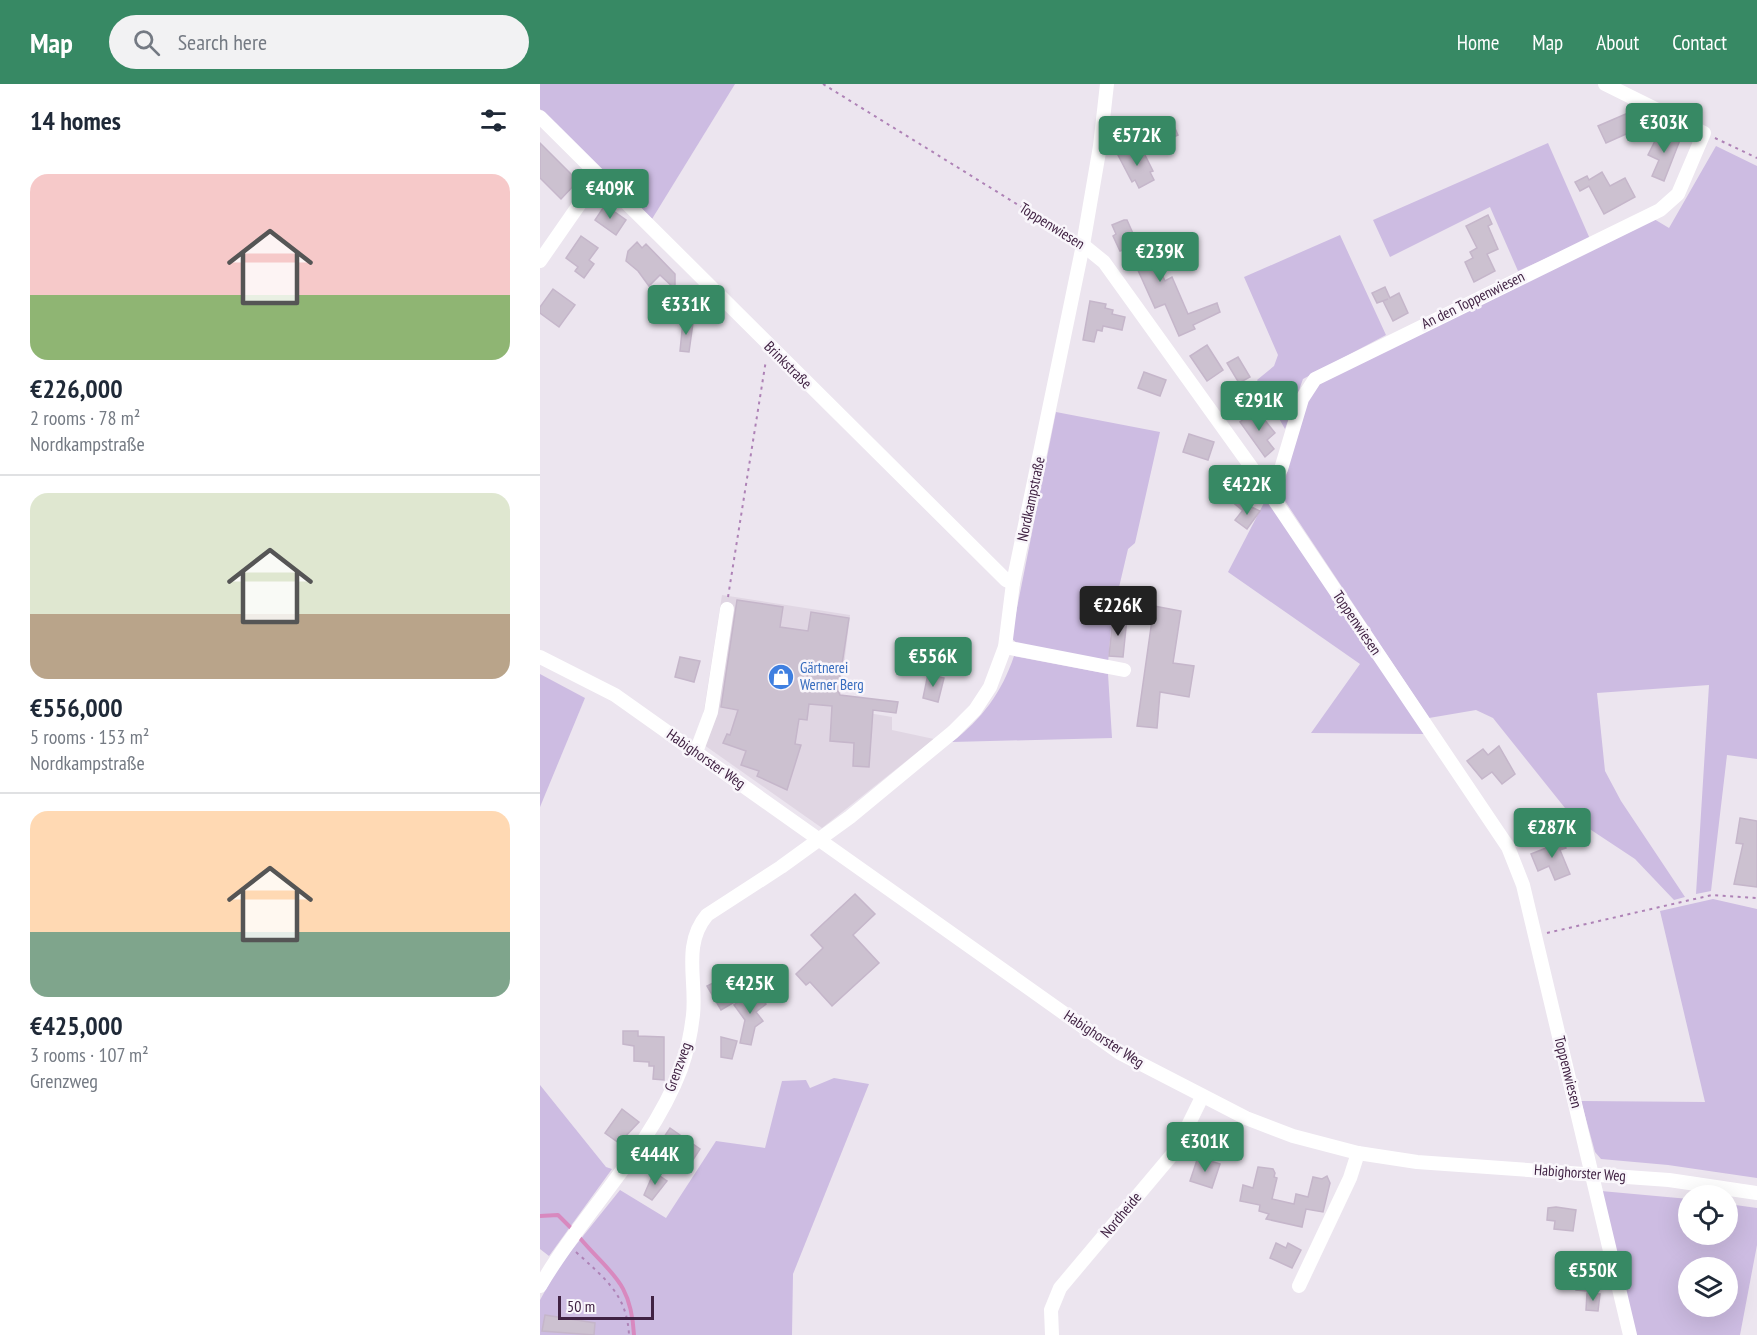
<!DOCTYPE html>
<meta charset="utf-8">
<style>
body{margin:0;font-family:"PT Sans Narrow",sans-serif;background:#f2f2f3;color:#1f2937;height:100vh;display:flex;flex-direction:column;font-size:22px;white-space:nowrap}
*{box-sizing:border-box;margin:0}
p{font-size:20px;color:#747a83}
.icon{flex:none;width:33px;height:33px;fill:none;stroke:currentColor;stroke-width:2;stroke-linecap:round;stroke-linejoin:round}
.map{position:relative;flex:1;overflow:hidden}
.drawer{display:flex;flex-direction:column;background:#fff;width:540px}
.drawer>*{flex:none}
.buttons{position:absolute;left:1138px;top:1101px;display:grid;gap:12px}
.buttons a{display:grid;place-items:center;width:60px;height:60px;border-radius:50%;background:#fff;box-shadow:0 6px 24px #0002;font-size:30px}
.scale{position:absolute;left:18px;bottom:15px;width:96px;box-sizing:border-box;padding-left:6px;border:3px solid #402243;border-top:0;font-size:16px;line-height:21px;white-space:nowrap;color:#402243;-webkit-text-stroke:4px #f9f6fb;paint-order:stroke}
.price{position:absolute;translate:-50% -51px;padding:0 14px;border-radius:6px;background:#378964;color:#fff;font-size:20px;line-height:39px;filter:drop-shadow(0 2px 3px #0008)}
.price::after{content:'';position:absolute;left:50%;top:36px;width:18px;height:14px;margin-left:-9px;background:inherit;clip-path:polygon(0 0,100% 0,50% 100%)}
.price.on{background:#222;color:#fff}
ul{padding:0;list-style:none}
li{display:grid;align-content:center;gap:12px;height:318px;padding:0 30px}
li+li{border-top:2px solid #e0e1e3}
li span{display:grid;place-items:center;height:186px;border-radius:18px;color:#555}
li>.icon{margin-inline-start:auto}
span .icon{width:108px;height:108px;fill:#fffc;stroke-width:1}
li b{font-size:26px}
h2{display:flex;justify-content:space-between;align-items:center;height:72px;padding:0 30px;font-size:26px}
header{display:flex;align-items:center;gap:36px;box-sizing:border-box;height:84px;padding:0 30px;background:#378964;color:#fff}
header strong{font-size:28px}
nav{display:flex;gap:33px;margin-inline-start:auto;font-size:21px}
.search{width:420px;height:54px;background:#f2f2f3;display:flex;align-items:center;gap:15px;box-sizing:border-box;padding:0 21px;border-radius:33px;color:#747a83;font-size:22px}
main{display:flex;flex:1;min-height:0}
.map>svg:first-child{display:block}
.built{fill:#e0d6e3}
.green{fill:#cdbce2;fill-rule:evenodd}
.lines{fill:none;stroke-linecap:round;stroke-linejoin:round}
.stream{stroke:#d889bf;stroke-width:4}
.building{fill:#ccc1d0;stroke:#c5b6ca;stroke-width:1.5}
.path{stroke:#ae82b6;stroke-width:2;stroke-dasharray:3 4.5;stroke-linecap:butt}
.minor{stroke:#fff;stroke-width:14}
.labels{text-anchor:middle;stroke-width:5;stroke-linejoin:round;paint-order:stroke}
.street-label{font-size:15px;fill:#402243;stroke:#f9f6fb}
.shop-label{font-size:15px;fill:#366cbe;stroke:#f9f6fb;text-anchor:start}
</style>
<header>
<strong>Map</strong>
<div class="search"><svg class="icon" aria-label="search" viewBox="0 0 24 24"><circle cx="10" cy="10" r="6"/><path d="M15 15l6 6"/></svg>Search here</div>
<nav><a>Home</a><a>Map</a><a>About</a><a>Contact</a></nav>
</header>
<main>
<section class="drawer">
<h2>14 homes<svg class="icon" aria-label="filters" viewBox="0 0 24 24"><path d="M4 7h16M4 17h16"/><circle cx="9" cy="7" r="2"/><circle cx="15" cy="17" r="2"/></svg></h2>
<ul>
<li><span style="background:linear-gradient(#f6c9c9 65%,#8fb573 0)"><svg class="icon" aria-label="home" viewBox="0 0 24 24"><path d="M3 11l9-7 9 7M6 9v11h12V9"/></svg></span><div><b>€226,000</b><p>2 rooms · 78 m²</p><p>Nordkampstraße</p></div></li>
<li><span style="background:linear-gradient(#dfe7d0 65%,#b9a48a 0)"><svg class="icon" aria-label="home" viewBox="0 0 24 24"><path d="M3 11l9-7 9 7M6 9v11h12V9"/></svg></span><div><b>€556,000</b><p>5 rooms · 153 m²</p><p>Nordkampstraße</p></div></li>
<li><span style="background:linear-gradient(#ffd9b3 65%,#7fa58c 0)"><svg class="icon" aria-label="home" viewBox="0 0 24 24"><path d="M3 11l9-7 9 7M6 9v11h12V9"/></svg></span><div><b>€425,000</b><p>3 rooms · 107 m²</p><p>Grenzweg</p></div></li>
</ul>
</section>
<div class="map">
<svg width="1217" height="1251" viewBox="0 0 1217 1251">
<rect width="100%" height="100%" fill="#ece5ef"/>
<path class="built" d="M182 511 310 531 299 624 352 633V646L394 655 282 744 157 656 164 626Z"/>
<g class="green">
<path d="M0 0H195L112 135 0 25Z"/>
<path d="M1008 59 1050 155 978 187 950 123 850 173 833 136Z"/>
<path d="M1176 62 1217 82V675L1187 671 1171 807 1156 810 1169 601 1057 609 1065 687 1081 717 1145 813 1134 816 1095 775 1033 734 953 634 936 626 889 634 741 411 766 317 776 301 1114 135 1129 144Z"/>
<path d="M800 151 846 251 763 295 745 345 717 296 734 282 738 271 704 193Z"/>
<path d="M516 328 620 348 595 459 588 465 572 533 568 579 478 560 471 554Z"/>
<path d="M726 415 887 650 771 649 820 580 688 488Z"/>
<path d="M474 572 568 590 572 654 412 658C442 635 462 608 474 572Z"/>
<path d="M0 590 45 614 0 723Z"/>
<path d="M1173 815 1217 825V1094L1128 1081 1061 1075 1055 1068 1041 1017 1165 1018 1120 827Z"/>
<path d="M294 994 329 1000 253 1190 252 1251H0V1216L19 1182 80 1106 126 1134 176 1057 225 1064 242 997 266 996 270 1004Z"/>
<path d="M0 1001 66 1083 72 1085 9 1172 0 1165Z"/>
<path d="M1061 1107 1149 1115V1150H1188V1120L1217 1124V1161L1200 1251H1095ZM1149 1184H1188V1222H1149Z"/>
</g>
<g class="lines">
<g class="stream">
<path d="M0 1132 18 1131 32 1145"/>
<path d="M39 1153C70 1190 91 1196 94 1251"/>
</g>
</g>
<g class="building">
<path d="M1088 29 1095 46 1066 59 1058 42Z"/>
<path d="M630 33 638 51 624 57 616 39Z"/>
<path d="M1120 47 1140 56 1124 97 1112 92 1119 76 1108 71Z"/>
<path d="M0 59 38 97 21 115 0 94Z"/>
<path d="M592 64 596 71 603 67 613 87 610 88 614 96 599 104 595 96 592 98 578 71Z"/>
<path d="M1062 88 1070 102 1085 94 1095 113 1064 130 1049 102 1040 107 1035 98 1047 92 1049 96Z"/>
<path d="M65 121 86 136 76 151 55 136Z"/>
<path d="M948 131 952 140 948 142 958 165 947 170 955 187 934 198 925 178 933 174 930 168 937 164 926 142Z"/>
<path d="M584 136H587L603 172 612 168 625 197 632 193 648 230 677 219 680 228 653 241 655 245 639 252 625 220 615 224 588 164 580 167 573 152 576 150 572 141Z"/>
<path d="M41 152 58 164 49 176 54 180 44 194 35 187 38 183 26 174Z"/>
<path d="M97 158 102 164 106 160 135 190V205L120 191 109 202 98 187 86 177 88 167Z"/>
<path d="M845 203 850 214 859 209 868 229 853 237 843 217 848 215 837 219 832 209Z"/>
<path d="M13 205 35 221 19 243 0 229V223Z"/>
<path d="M550 217 566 220 565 224 573 226 572 230 585 233 582 246 563 242 562 247 557 246 554 258 543 256Z"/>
<path d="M143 237 153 239 149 268 140 267Z"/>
<path d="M667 261 683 286 667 297 650 272Z"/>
<path d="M698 273 710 293 699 299 687 279Z"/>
<path d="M604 288 626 296 620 312 598 304Z"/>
<path d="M716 325 735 349 727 356 734 365 725 373 700 338Z"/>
<path d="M649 350 674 358 668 376 643 368Z"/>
<path d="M698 394 716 409 702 426 684 411Z"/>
<path d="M707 421 720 427 707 445 695 436Z"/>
<path d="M197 516 243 523 240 543 268 547 271 528 309 534 298 607 300 611 358 618 356 629 333 626 329 683 313 682 314 659 290 657 292 622 269 620 267 636 259 635 255 660 261 661 247 706 217 692 219 687 201 681 206 667 183 659 187 650 190 651 198 626 181 623Z"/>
<path d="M614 522 641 527 633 579 654 582 649 613 620 608 617 644 597 642Z"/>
<path d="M573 533 587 534 583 573 569 572Z"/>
<path d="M140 573 160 577 154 598 135 593Z"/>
<path d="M388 590 404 594 398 618 383 614Z"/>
<path d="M959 662 975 690 962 700 952 688 942 695 927 677 943 665 948 671Z"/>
<path d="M1200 734 1217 737V803L1194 800 1203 760 1196 759Z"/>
<path d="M1021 752 1026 764 1020 766 1030 790 1015 796 1009 782 998 787 991 770 1011 762 1009 757Z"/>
<path d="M315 810 335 830 313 851 339 879 292 922 270 898 266 901 256 890 283 864 271 851Z"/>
<path d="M183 894 198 916 181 926 167 902Z"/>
<path d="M215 905 226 920 216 928 223 937 215 943 211 961 200 959 205 936 194 921Z"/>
<path d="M83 947H98V952L124 953V996L113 995 114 982H109V978L94 977V962L83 960Z"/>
<path d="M181 953 197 957 192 975 181 973Z"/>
<path d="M82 1025 99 1038 79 1059 65 1049Z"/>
<path d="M130 1044 160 1065 151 1079 140 1070 138 1074 118 1062Z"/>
<path d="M658 1073 680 1080 672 1104 650 1097Z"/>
<path d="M718 1083 733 1085 735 1089 734 1093 737 1094 732 1115 754 1120 756 1110 768 1113 773 1093 782 1095 787 1092 790 1099 783 1128 766 1125 762 1143 726 1135 729 1130 719 1127 720 1121 700 1117 703 1101 713 1104Z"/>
<path d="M114 1088 127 1097 112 1116 104 1111Z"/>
<path d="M1016 1123 1036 1126 1033 1147 1014 1145 1015 1137 1007 1136 1008 1124Z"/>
<path d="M736 1159 746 1164 748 1159 761 1166 752 1184 730 1174Z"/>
<path d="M1038 1184 1058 1185 1057 1208 1036 1206Z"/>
<path d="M1047 1209 1060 1210 1058 1227 1046 1226Z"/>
<path d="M5 1231 55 1239 54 1251 2 1247Z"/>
</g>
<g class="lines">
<g class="path">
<path d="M283 0 530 153"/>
<path d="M1175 54 1217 74"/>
<path d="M188 513 226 276"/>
<path d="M1007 849 1172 811 1217 814"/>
<path d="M36 1168C64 1194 87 1210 89 1251"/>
</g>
<g class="minor">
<path d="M0 33 466 496 473 499"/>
<path d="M543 161 564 178 727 405 968 763 983 801 1090 1251"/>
<path d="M0 177 59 92"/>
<path d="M727 405 741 385 762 315 775 295 1120 126 1138 110 1164 49 1065 0"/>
<path d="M465 563 584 586"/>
<path d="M0 573 75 611 580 969 706 1034 753 1052 818 1069 877 1078 1129 1096 1217 1109"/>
<path d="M156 668 171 628 187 525"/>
<path d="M0 1202C43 1128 110 1066 141 985 147 968 151 949 153 931 157 896 142 861 167 831L241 783 310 733 413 648 435 626 450 603 465 563 473 499 543 161 560 62 567 0"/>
<path d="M759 1202 810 1094 818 1069"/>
<path d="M512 1251 511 1226 520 1204 636 1066 662 1013"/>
</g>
</g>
<defs>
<g id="shop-disc" transform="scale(1.35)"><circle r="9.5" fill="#3f7fe0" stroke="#f9f6fb"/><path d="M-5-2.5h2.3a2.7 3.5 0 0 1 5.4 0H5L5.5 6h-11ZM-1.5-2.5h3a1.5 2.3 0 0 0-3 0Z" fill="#fff"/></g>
</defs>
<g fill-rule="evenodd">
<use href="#shop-disc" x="241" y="593"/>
</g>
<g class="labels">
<g class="street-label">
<text transform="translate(512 142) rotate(32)" y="5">Toppenwiesen</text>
<text transform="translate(933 216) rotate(-26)" y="5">An den Toppenwiesen</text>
<text transform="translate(248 281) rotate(45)" y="5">Brinkstraße</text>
<text transform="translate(491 415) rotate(-78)" y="5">Nordkampstraße</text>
<text transform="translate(817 539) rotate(56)" y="5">Toppenwiesen</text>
<text transform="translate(166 675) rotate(35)" y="5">Habighorster Weg</text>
<text transform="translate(564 955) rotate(33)" y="5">Habighorster Weg</text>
<text transform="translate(138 983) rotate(-70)" y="5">Grenzweg</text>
<text transform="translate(1028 988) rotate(76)" y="5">Toppenwiesen</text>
<text transform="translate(1040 1089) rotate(4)" y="5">Habighorster Weg</text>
<text transform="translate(581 1131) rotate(-50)" y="5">Nordheide</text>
</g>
<g class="shop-label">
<text x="260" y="589">Gärtnerei<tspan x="260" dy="17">Werner Berg</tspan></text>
</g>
</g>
</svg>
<div class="buttons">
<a><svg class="icon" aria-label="locate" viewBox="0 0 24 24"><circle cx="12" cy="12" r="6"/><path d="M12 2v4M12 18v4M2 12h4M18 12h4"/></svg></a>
<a><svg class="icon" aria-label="layers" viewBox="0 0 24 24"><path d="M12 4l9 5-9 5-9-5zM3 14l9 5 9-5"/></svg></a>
</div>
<div class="scale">50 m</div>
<b class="price" style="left:1124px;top:70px">€303K</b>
<b class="price" style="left:597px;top:83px">€572K</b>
<b class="price" style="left:70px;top:136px">€409K</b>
<b class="price" style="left:620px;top:199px">€239K</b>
<b class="price" style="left:146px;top:252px">€331K</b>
<b class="price" style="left:719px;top:348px">€291K</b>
<b class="price" style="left:707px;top:432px">€422K</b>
<b class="price on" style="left:578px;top:553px">€226K</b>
<b class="price" style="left:393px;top:604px">€556K</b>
<b class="price" style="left:1012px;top:775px">€287K</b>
<b class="price" style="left:210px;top:931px">€425K</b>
<b class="price" style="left:665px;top:1089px">€301K</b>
<b class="price" style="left:115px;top:1102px">€444K</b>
<b class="price" style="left:1053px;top:1218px">€550K</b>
</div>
</main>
